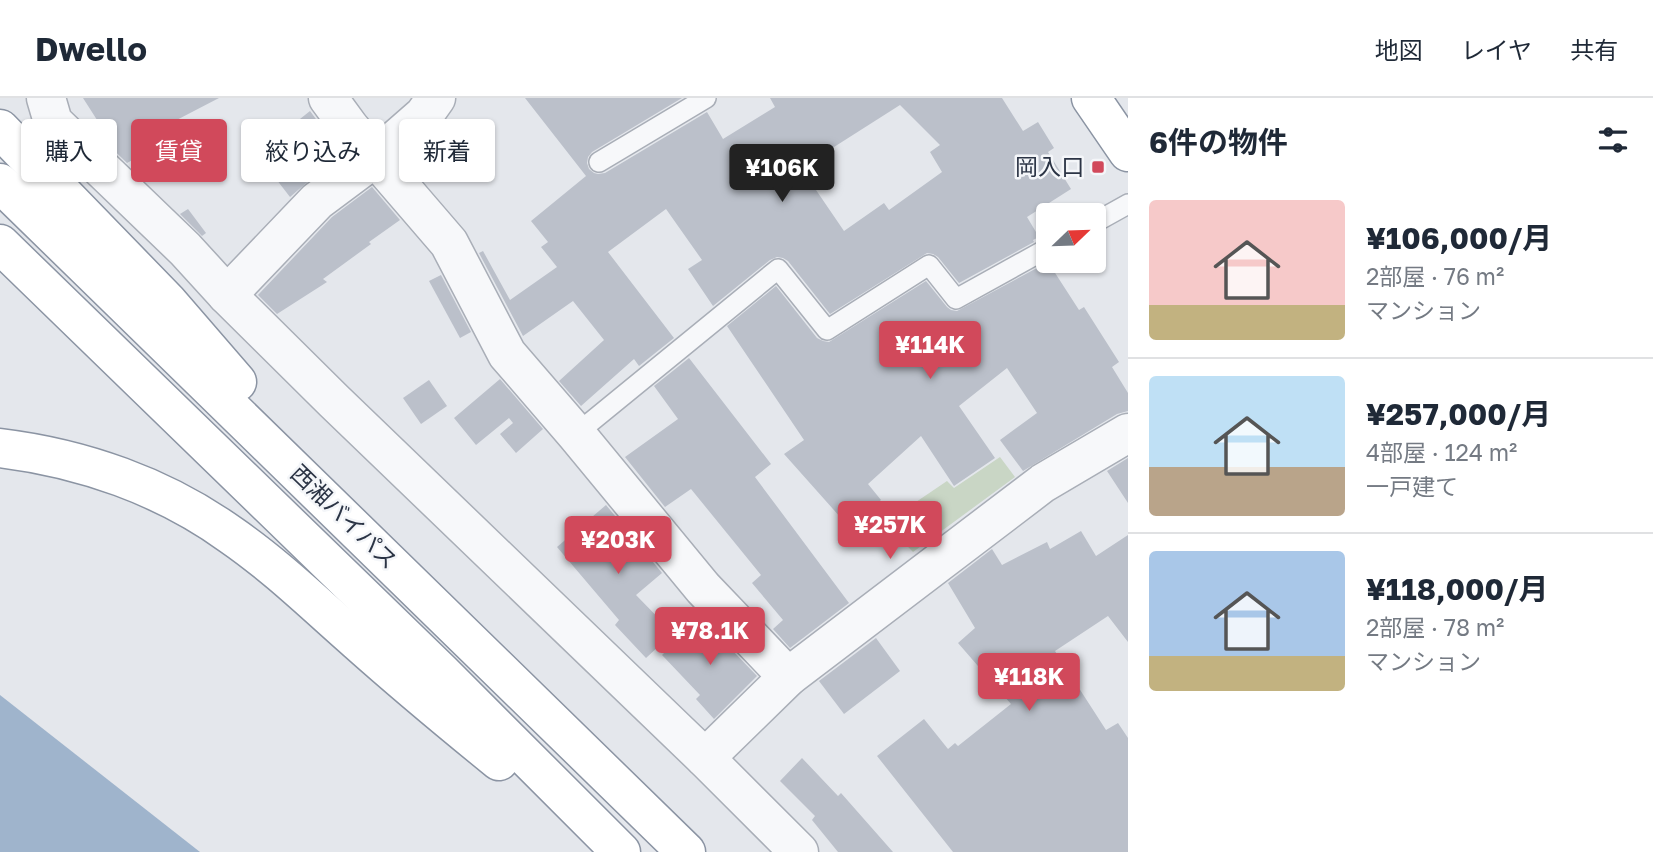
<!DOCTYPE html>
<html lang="ja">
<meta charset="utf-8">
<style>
body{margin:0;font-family:"Golos Text","Noto Sans JP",sans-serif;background:#f2f2f3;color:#1f2937;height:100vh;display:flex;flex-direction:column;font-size:26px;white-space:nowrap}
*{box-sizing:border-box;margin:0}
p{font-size:23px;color:#747a83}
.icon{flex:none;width:38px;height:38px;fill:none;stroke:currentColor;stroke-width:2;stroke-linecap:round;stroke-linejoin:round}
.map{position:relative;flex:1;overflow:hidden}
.drawer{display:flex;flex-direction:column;background:#fff;width:525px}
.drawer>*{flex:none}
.hud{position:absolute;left:21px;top:21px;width:665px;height:63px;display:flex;gap:14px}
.needle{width:46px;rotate:67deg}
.buttons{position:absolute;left:1036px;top:105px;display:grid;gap:14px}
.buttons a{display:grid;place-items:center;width:70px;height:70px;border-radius:7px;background:#fff;box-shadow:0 2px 5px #0004;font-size:35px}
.price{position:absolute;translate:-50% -60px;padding:0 16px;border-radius:7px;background:#d1495b;color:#fff;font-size:23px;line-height:46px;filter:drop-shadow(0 2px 4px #0008)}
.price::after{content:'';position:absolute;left:50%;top:42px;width:21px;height:16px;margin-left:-10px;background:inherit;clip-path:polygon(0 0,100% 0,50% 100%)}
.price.current{background:#222;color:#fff}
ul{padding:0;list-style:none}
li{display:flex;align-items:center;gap:21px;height:175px;padding:0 21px}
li+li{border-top:2px solid #e0e1e3}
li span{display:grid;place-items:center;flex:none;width:196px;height:140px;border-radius:7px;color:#555}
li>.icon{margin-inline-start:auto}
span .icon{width:84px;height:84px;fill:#fffc;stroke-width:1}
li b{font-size:30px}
h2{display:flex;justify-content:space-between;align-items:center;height:84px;padding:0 21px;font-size:30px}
.tag{padding:0 24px;border-radius:7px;background:#fff;box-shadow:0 2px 5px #0004;font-size:24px;line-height:63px}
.tag.current{background:#d1495b;color:#fff}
header{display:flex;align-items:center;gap:42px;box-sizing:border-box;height:98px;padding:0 35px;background:#fff;border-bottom:2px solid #e0e1e3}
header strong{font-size:33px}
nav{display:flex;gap:38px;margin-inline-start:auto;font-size:24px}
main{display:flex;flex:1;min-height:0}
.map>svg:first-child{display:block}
.green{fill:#c9d6c5}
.water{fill:#9fb4cc}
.building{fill:#bbc0ca;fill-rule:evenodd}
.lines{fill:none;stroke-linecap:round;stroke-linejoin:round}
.lane-casing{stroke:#a9aeb7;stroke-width:22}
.street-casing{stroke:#a9aeb7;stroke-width:41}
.highway-casing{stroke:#8b94a3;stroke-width:41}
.lane{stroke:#f7f8fa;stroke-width:19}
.street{stroke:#f7f8fa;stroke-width:38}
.highway{stroke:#fff;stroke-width:38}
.poi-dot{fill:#d1495b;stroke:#f4f6f9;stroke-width:2.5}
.labels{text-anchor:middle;stroke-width:5;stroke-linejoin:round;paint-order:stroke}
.poi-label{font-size:23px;fill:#2b3445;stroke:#f4f6f9;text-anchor:end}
.street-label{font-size:23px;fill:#2b3445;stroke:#f4f6f9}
</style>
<header>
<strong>Dwello</strong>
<nav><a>地図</a><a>レイヤ</a><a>共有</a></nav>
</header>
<main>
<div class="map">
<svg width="1128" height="754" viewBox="0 0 1128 754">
<rect width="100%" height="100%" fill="#e4e7ec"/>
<path class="green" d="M1000 359 1015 379 913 454 885 425 947 383 954 390Z"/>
<path class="water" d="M0 597 200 754H0Z"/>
<g class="building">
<path d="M83 0H219L167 27 174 39 127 65 91 30 99 25Z"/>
<path d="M525 0H682L592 54 588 59 587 65 589 71 594 75 598 76 605 75 707 14 723 41 775 9 770 0H1002L1023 33 1038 24 1054 50 1048 54 1071 91 1027 119 1039 139 1033 142 1034 144 959 185 938 159 933 156 927 155 830 216 788 163 783 160 777 159 770 162 713 208 688 171 702 162 666 111 608 154 674 240 639 268 634 261 581 308 559 283 604 242 573 203 523 238 479 155 483 153 510 202 557 169 541 149 548 144 531 123 586 78ZM900 7 940 47 930 54 942 74 889 112 884 105 844 133 801 70Z"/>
<path d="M310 13 327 36 296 60 312 80 290 99 273 77 276 74 260 53Z"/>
<path d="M372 89 400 122 369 144 371 146 323 181 327 184 277 216 258 197 332 119Z"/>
<path d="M188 111 206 135 202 138 180 116Z"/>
<path d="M1048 164 1079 212 1084 209 1119 264 1112 269 1128 295V313L1117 316 1023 373 1000 342 1037 315 1007 270 959 308 995 360 954 388 921 338 868 386 881 402 849 429 784 356 804 342 727 228 776 188 817 240 823 243 829 244 926 183 947 209 951 212 957 213Z"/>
<path d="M441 177 471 234 460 240 429 183Z"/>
<path d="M689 260 771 366 755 379 849 505 790 550 773 531 783 522 752 485 761 477 691 391 665 409 625 359 678 321 654 288Z"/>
<path d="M500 281 543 331 516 355 500 336 513 325 509 320 476 347 454 320Z"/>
<path d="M429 282 447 308 421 326 403 300Z"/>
<path d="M1128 360V405L1107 373Z"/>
<path d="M606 407 662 475 636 497 673 535 646 560 615 527 619 522 557 449Z"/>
<path d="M1081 433 1096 458 1128 437V544L1108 518 1055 553 1106 632 1118 625 1128 640V754H953L877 658 924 621 948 651 955 645 958 648 1011 606 958 545 975 530 948 485 992 451 1002 467 1047 444 1050 451Z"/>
<path d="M701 520 757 578 714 621 696 601 700 597 662 557Z"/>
<path d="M876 540 900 573 844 616 819 583Z"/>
<path d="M802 660 838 698 841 695 893 754H838L812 722 815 718 780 683Z"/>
</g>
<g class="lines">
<g class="lane-casing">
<g id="lane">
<path d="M599 64 706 0"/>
<path d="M1094 125 1128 106"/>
<path d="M576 336 778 171 827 232 929 167 956 201 1048 150"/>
</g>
</g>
<g class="street-casing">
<g id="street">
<path d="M46 0 53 24 185 151 227 197 334 303 705 660 799 754"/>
<path d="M328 0 350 30 449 145 507 256 576 336 703 490 788 579"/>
<path d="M227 197 317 103 376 59 424 17 436 0"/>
<path d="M705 660 788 579 1043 385 1128 335"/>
</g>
</g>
<g class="highway-casing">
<g id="highway">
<path d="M1091 0 1128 54"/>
<path d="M0 31 167 203 237 284"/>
<path d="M0 85 686 754"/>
<path d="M0 146 442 575 621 754"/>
<path d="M0 350C82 360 163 388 231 437 276 468 316 507 357 543 403 584 451 624 499 663"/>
</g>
</g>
<use href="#lane" class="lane"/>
<use href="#street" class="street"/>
<use href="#highway" class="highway"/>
</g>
<rect class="poi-dot" x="1091" y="62" width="14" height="14" rx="3.5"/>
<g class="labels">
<g class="poi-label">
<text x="1084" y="77">岡入口</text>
</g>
<g class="street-label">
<text transform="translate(344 419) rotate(44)" y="8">西湘バイパス</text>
</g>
</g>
</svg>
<div class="buttons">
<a><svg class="needle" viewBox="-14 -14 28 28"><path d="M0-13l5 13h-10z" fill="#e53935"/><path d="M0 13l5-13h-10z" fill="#747a83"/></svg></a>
</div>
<b class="price current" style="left:782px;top:106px">¥106K</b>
<b class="price" style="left:930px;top:283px">¥114K</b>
<b class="price" style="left:890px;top:463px">¥257K</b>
<b class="price" style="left:618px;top:478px">¥203K</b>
<b class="price" style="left:710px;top:569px">¥78.1K</b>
<b class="price" style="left:1029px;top:615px">¥118K</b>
<div class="hud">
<a class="tag">購入</a>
<a class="tag current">賃貸</a>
<a class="tag">絞り込み</a>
<a class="tag">新着</a>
</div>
</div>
<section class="drawer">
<h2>6件の物件<svg class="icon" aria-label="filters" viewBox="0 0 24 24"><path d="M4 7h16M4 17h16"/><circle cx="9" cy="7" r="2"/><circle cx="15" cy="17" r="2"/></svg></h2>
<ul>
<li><span style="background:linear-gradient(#f6c9c9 75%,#c2b280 0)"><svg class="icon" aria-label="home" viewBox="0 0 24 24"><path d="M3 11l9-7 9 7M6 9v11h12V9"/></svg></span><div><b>¥106,000/月</b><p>2部屋 · 76 m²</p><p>マンション</p></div></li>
<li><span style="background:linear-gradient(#bfe0f5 65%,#b9a48a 0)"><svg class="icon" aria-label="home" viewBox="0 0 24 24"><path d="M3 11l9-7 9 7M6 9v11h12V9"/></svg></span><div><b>¥257,000/月</b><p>4部屋 · 124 m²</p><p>一戸建て</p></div></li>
<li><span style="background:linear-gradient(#a9c7e8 75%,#c2b280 0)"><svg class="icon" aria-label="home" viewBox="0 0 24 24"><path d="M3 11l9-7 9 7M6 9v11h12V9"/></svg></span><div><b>¥118,000/月</b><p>2部屋 · 78 m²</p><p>マンション</p></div></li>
</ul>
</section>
</main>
